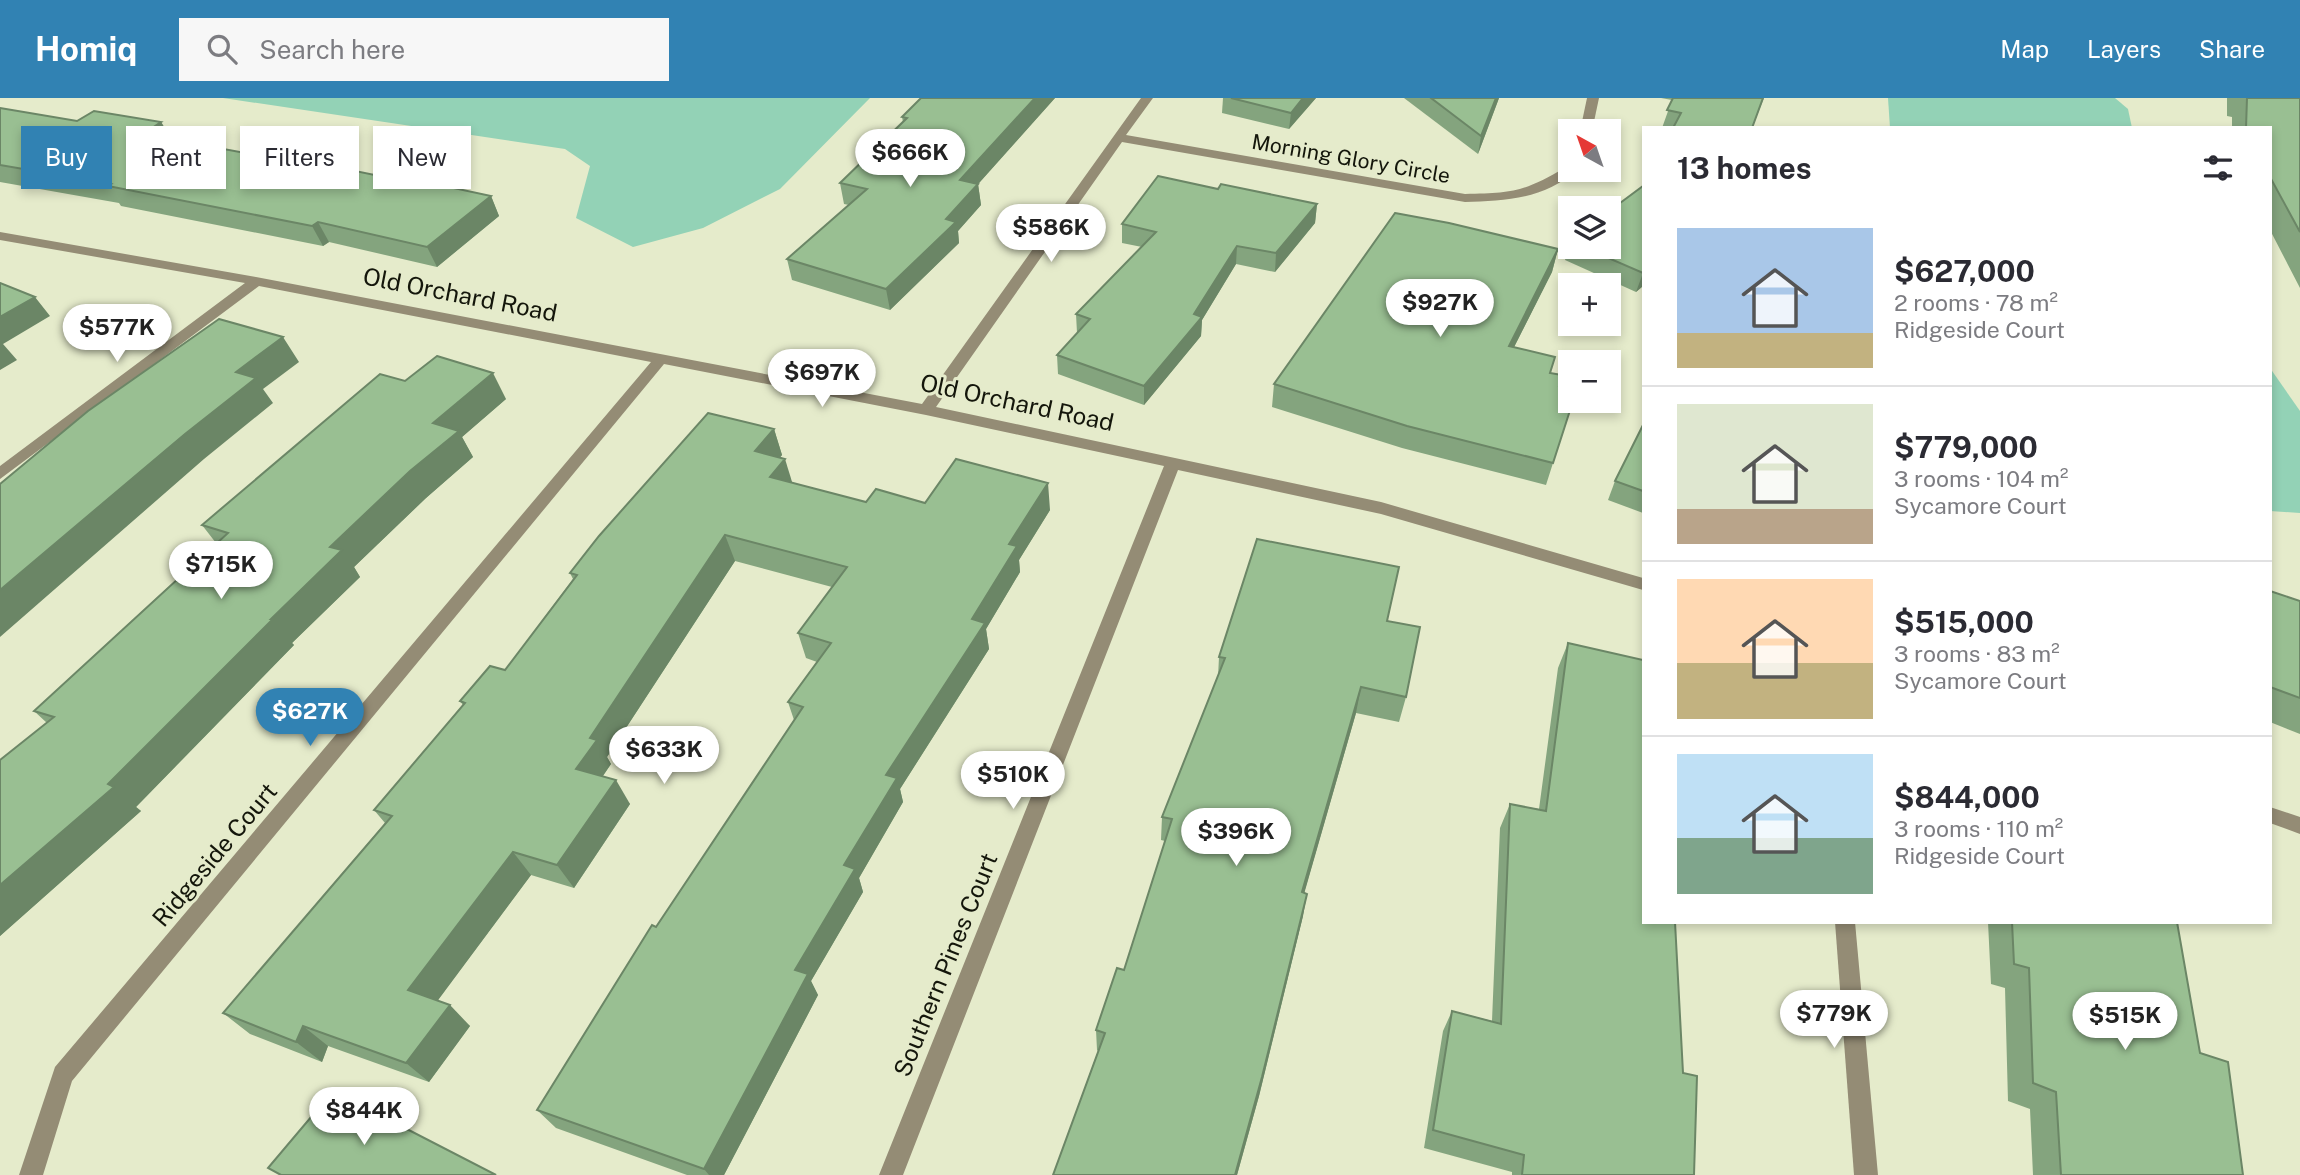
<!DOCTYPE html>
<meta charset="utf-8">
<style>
body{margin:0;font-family:"Public Sans",sans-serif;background:#f7f7f7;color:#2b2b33;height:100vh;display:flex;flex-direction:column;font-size:26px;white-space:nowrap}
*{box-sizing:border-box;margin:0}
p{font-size:23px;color:#7c7c81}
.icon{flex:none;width:38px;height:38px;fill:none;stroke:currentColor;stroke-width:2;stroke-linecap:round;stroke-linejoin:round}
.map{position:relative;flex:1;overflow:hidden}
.drawer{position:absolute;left:1642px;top:28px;width:630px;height:798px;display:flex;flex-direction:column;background:#fff;border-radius:0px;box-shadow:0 4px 10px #0003}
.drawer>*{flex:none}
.hud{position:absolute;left:21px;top:28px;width:665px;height:63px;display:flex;gap:14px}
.needle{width:46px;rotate:320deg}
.controls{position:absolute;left:1558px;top:21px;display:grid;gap:14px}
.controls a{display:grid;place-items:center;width:63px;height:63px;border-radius:0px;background:#fff;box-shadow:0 4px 10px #0003;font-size:35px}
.price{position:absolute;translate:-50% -60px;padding:0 16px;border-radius:24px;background:#fff;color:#222;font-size:23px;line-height:46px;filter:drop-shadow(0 2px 4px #0008)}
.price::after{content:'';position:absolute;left:50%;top:42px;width:21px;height:16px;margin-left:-10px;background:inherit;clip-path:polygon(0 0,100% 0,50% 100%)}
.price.selected{background:#3182b3;color:#fff}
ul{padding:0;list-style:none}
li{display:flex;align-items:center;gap:21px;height:175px;padding:0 35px}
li+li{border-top:2px solid #e1e1e2}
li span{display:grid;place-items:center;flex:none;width:196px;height:140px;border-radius:0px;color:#555}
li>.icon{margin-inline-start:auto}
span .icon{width:84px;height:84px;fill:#fffc;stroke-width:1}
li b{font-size:30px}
h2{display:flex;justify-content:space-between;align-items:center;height:84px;padding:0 35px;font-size:30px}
.chip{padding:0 24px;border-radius:0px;background:#fff;box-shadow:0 4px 10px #0003;font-size:24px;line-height:63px}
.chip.selected{background:#3182b3;color:#fff}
header{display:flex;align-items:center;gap:42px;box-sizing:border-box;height:98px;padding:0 35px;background:#3182b3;color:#fff}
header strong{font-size:33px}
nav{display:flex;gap:38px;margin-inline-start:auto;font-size:24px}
.search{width:490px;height:63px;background:#f7f7f7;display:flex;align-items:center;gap:18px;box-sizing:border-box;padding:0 24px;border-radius:0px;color:#7c7c81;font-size:26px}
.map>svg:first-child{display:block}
.water{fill:#93d2b6}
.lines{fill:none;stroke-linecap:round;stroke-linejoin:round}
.minor{fill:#948c75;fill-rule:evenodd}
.wall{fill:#84a47e}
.shaded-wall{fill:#6b8666}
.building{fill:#99bf92;stroke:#6b8666;stroke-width:2}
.labels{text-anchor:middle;stroke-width:6;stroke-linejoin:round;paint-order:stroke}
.far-street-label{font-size:21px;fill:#14160b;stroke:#e5ebcb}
.street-label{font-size:24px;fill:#14160b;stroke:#e5ebcb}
</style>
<header>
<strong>Homiq</strong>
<div class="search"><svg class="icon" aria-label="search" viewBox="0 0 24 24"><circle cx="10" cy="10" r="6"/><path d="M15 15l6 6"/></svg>Search here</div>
<nav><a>Map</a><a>Layers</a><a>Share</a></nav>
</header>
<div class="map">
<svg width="2300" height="1077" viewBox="0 0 2300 1077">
<rect width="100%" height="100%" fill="#e5ebcb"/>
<g class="water">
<path d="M223 0H870L780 91 703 130 633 149 576 120 590 68 565 51Z"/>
<path d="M1888 0H2115L2128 11 2132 30H1890Z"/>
<path d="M2270 270 2300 313V415L2270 413Z"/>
</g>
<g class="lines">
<g class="minor">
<path d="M1141 0H1153L1126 37 1465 96C1513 95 1524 94 1566 69L1576 72C1546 101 1504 103 1465 104L1122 44 936 309 1381 404 1643 480V492L1381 416 1178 372 903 1077H879L1164 368 926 317 664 266 72 983 43 1077H19L55 969 651 264 259 188 0 381V368L245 185 0 142V134L256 179 922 306Z"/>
<path d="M1587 0H1599L1592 33H1580Z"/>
<path d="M2270 709 2300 719V736L2270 725Z"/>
<path d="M1835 824H1855L1878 1077H1854Z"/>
</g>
</g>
<g class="wall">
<path d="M921 0H1055L978 86 981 107 958 133 959 145 890 212 792 182 787 161 849 107 844 106 840 85 903 24 902 19Z"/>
<path d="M1223 0H1316L1289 31 1222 15Z"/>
<path d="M1404 0H1499L1478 56Z"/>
<path d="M1661 0H1764L1752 30H1662L1672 2Z"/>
<path d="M2227 0H2300V190L2270 132V30H2232V19L2227 18Z"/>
<path d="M0 10 77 23 161 24 172 42 491 98 499 118 437 169 329 144 323 148 121 108 119 105 0 84Z"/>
<path d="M1643 88V188L1636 194 1565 162 1570 145V149H1608Z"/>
<path d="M1218 91 1317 106 1315 125 1275 174 1236 166 1202 222 1201 238 1144 307 1058 276 1057 257 1077 235 1076 216 1142 149 1122 145V126Z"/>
<path d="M1558 151 1552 174 1514 249 1550 275 1559 288 1553 365 1546 387 1402 350 1272 309 1274 286Z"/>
<path d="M405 283 506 301 462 339 473 359 426 400 354 469 360 479 292 545 294 547 136 709 141 713 0 838V662L47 625 34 613 216 445 202 427Z"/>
<path d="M1643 327V415L1608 402 1615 383Z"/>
<path d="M774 331 782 357 780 359 792 385 866 404 925 405 1050 412 1019 462 1020 474 986 531 989 551 900 691 903 704 859 780 863 794 811 883 818 897 724 1077H687L556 1030 537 1012 656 829 794 622 788 604 817 564 806 560 798 535 832 489 735 463 607 659 611 666 603 678 630 706 574 790 531 777 437 903 470 928 429 984 328 948 322 964 250 936 223 915 385 725 374 712 463 607 460 603 505 572 573 481 570 475Z"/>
<path d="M2270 493 2300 503V636L2270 624Z"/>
<path d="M1387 523 1406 599 1399 624 1356 615 1304 795 1303 818 1259 998 1237 1077H1053L1098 953 1097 952 1096 932 1124 872 1165 743 1161 742 1162 719 1218 579 1219 559Z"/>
<path d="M1568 545 1683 975 1694 1077H1512V1074L1424 1050 1443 933 1452 913 1492 923 1500 730 1510 706 1539 711 1558 570Z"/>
<path d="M1988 824H2177L2200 955 2243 1077H2033L2030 1011 2008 1003 2005 890 1991 886Z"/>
</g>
<g class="shaded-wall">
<path d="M1035 0H1055L963 103 960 82Z"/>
<path d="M1303 0H1316L1289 31 1291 15Z"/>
<path d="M1496 0H1499L1478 56 1481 38Z"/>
<path d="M161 24 173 43 146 34Z"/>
<path d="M978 86 981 107 958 133 959 145 890 212 886 191 946 121Z"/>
<path d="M491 98 499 118 437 169 427 149Z"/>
<path d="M1317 106 1315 125 1275 174 1276 155Z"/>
<path d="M318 124 329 144 323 148 312 128Z"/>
<path d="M1237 148 1236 166 1202 222 1201 238 1144 307V288L1194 216Z"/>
<path d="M1558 151 1552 174 1503 271 1509 248Z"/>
<path d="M1643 175V188L1636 194Z"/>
<path d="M35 199 50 218 3 246 17 262 0 272V219Z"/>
<path d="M283 239 299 264 263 291 273 305 204 361 0 539V492L185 336 236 274Z"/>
<path d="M493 275 506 301 462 339 473 359 426 400 354 469 360 479 292 545 294 547 136 709 141 713 0 838V787L108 686 271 521 433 325Z"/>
<path d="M774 331 782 357 764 379 755 353Z"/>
<path d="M785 361 793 387 770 379Z"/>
<path d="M1048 385 1050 412 1019 462 1020 474 986 531 989 551 900 691 903 704 859 780 863 794 811 883 818 897 724 1077H709L704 1071 795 872 886 677 972 521 1009 446Z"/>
<path d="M725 437 735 463 607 659 611 666 591 695 576 671 590 640Z"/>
<path d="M1361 589 1356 615 1298 817 1302 794Z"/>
<path d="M616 682 630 706 574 790 557 767Z"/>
<path d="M513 754 531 777 430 913 408 892Z"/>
<path d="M1307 796 1303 818 1259 998 1237 1077H1235Z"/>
<path d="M450 907 470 928 429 984 406 965Z"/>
<path d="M303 928 328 948 322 964 296 944Z"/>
</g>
<g class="building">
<path d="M921 0H1035L960 82 978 86 946 121 956 124 886 191 787 161 867 91 840 85 907 20 902 19Z"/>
<path d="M1231 0H1303L1291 15Z"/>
<path d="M1431 0H1496L1481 38Z"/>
<path d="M1673 0H1763L1752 30H1673L1681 15 1667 12Z"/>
<path d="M2247 0H2300V134L2270 79V30H2246Z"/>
<path d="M0 10 77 23 94 13 161 24 146 34 168 37 164 40 283 62 287 59 394 81 398 78 491 98 427 149 318 124 312 128 108 88 111 86 0 67Z"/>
<path d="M1158 78 1218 91 1221 86 1317 106 1276 155 1237 148 1194 216 1202 219 1144 288 1057 257 1090 221 1076 216 1156 134 1122 126Z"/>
<path d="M1643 88V175L1583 149H1608V114Z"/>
<path d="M1395 115 1449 125 1558 151 1509 248 1555 259 1550 275 1562 277 1559 288 1570 291V303H1573L1553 365 1407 328 1274 286Z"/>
<path d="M0 185 35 199 0 219Z"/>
<path d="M219 221 283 239 236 274 256 280 185 336 0 492V386L88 313Z"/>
<path d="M437 258 493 275 433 325 459 333 410 373 330 449 342 452 271 521H273L108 686 114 689 0 787V662L54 619 34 613 228 435 202 427 380 276 405 283Z"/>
<path d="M708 315 774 331 755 353 785 361 770 379 866 404 876 391 925 405 956 361 1048 385 1009 446 1017 448 972 521 985 525 886 677 897 680 844 767 855 771 795 872 808 876 704 1071 537 1012 652 827 656 829 803 609 788 604 831 545 798 535 847 469 725 437 590 640 597 642 576 671 616 682 557 767 513 754 408 892 450 907 406 965 303 928 296 944 223 915 392 718 374 712 465 605 460 603 490 568 505 572 577 477 570 475 599 438Z"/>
<path d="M1643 327V393L1615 383Z"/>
<path d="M1257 441 1399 469 1387 523 1420 529 1406 599 1361 589 1302 794 1307 796 1262 979 1235 1077H1053L1105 935 1096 932 1117 870 1124 872 1172 721 1162 719 1225 560 1219 559Z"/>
<path d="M2270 493 2300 503V600L2270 589Z"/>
<path d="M1568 545 1643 562V824H1675L1683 975 1697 978 1694 1077H1522L1524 1057 1433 1032 1452 913 1501 926 1510 706 1546 713Z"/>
<path d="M2012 824H2177L2200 955 2228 964 2243 1077H2061L2056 994 2033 985 2029 870 2014 866Z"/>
<path d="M333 993 496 1077H281L268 1070Z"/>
</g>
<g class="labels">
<g class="far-street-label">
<text transform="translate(1351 61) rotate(10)" y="7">Morning Glory Circle</text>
</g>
<g class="street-label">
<text transform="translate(460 197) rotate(11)" y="8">Old Orchard Road</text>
<text transform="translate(1017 305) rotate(12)" y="8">Old Orchard Road</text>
<text transform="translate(215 757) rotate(-50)" y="8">Ridgeside Court</text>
<text transform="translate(946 867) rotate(-68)" y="8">Southern Pines Court</text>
</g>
</g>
</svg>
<div class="controls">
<a><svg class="needle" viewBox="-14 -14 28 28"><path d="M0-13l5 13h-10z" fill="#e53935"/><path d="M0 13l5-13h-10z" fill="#7c7c81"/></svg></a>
<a><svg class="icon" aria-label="layers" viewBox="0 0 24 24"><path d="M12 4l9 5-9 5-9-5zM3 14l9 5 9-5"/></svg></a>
<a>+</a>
<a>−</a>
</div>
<b class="price" style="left:910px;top:91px">$666K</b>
<b class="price" style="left:1051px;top:166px">$586K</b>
<b class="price" style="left:1440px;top:241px">$927K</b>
<b class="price" style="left:117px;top:266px">$577K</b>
<b class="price" style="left:822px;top:311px">$697K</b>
<b class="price" style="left:221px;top:503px">$715K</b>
<b class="price selected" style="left:310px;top:650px">$627K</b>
<b class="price" style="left:664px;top:688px">$633K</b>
<b class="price" style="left:1013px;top:713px">$510K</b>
<b class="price" style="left:1236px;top:770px">$396K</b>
<b class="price" style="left:1834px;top:952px">$779K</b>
<b class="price" style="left:2125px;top:954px">$515K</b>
<b class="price" style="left:364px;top:1049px">$844K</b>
<div class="hud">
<a class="chip selected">Buy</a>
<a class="chip">Rent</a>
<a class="chip">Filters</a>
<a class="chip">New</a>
</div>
<section class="drawer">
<h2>13 homes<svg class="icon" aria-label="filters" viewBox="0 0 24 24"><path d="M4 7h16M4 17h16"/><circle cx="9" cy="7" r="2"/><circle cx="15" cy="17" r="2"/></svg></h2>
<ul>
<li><span style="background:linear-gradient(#a9c7e8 75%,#c2b280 0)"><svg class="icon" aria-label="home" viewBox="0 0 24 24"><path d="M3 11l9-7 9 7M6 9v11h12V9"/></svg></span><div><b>$627,000</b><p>2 rooms · 78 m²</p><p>Ridgeside Court</p></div></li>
<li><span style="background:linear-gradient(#dfe7d0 75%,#b9a48a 0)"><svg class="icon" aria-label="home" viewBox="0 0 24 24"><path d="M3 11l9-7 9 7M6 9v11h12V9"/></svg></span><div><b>$779,000</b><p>3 rooms · 104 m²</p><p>Sycamore Court</p></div></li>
<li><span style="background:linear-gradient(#ffd9b3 60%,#c2b280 0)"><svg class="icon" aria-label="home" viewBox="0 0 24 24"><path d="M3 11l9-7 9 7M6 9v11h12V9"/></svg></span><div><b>$515,000</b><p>3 rooms · 83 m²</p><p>Sycamore Court</p></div></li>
<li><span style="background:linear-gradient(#bfe0f5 60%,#7fa58c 0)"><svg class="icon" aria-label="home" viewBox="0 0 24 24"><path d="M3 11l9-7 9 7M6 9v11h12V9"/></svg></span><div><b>$844,000</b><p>3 rooms · 110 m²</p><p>Ridgeside Court</p></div></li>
</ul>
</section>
</div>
